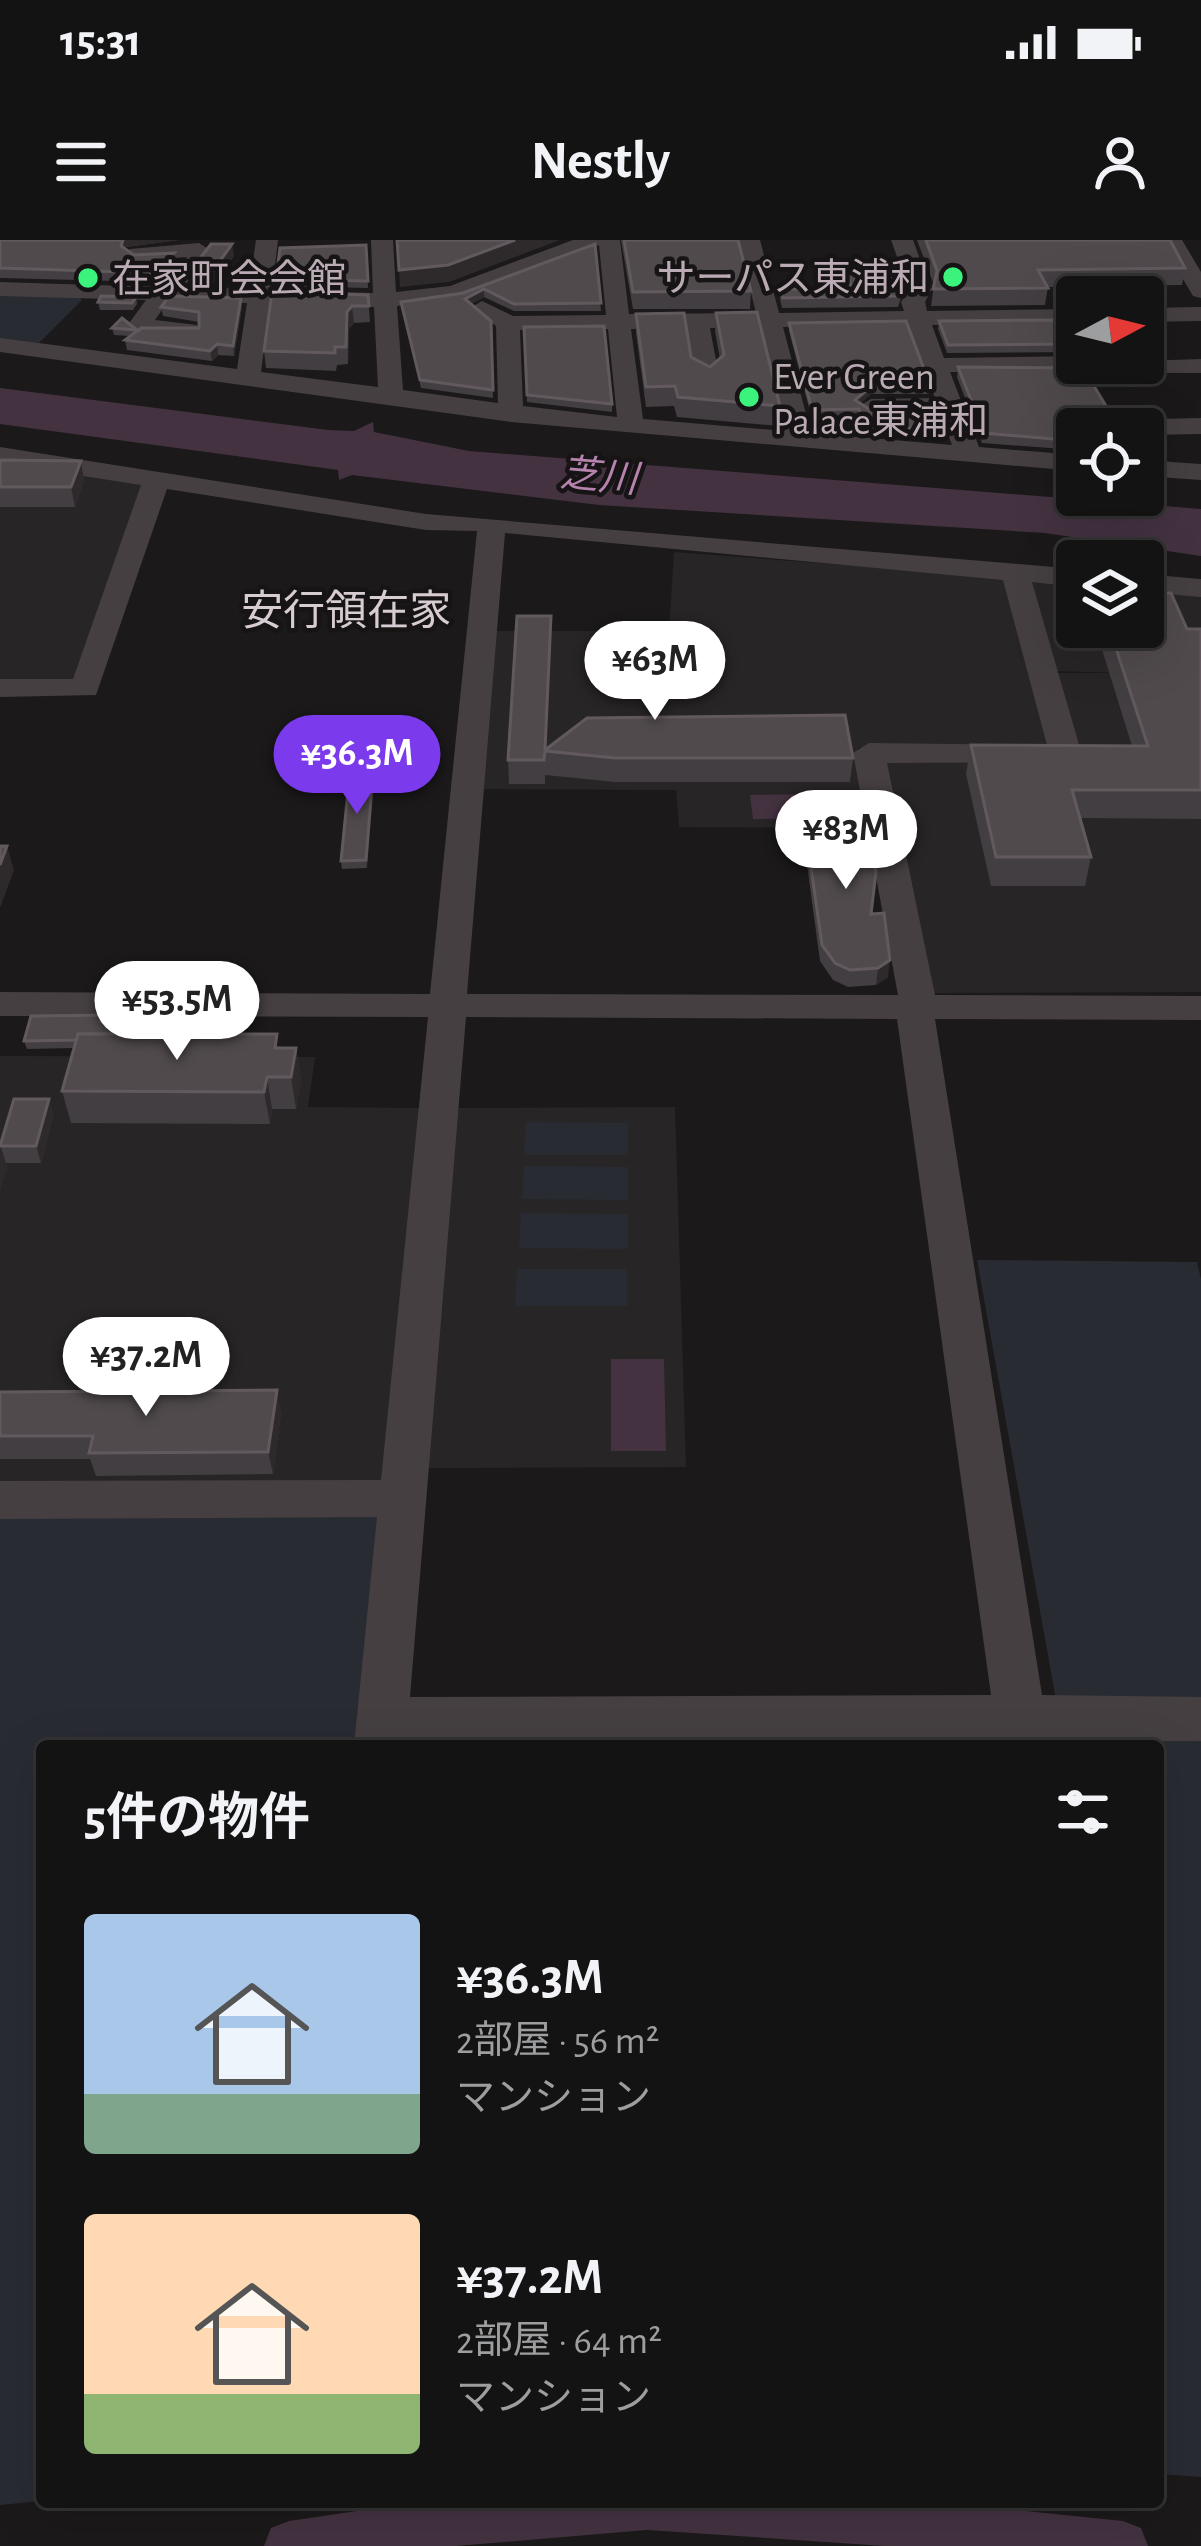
<!DOCTYPE html>
<html lang="ja">
<meta charset="utf-8">
<style>
body{margin:0;font-family:"Alegreya Sans","Noto Sans JP",sans-serif;background:#212021;color:#f1f3f6;height:100vh;display:flex;flex-direction:column;font-size:45px;white-space:nowrap}
*{box-sizing:border-box;margin:0}
p{font-size:39px;color:#9d9ea0}
.icon{flex:none;width:66px;height:66px;fill:none;stroke:currentColor;stroke-width:2;stroke-linecap:round;stroke-linejoin:round}
.map{position:relative;flex:1;overflow:hidden}
.drawer{position:absolute;left:36px;top:1500px;width:1128px;height:768px;display:flex;flex-direction:column;background:#141313;border-radius:12px;box-shadow:0 12px 48px #0002,0 0 0 3px #333233}
.drawer>*{flex:none}
.needle{width:78px;rotate:83deg}
.buttons{position:absolute;left:1056px;top:36px;display:grid;gap:24px}
.buttons a{display:grid;place-items:center;width:108px;height:108px;border-radius:12px;background:#141313;box-shadow:0 12px 48px #0002,0 0 0 3px #333233;font-size:60px}
.price{position:absolute;translate:-50% -102px;padding:0 27px;border-radius:42px;background:#fff;color:#222;font-size:39px;line-height:78px;filter:drop-shadow(0 3px 6px #0008)}
.price::after{content:'';position:absolute;left:50%;top:72px;width:36px;height:27px;margin-left:-18px;background:inherit;clip-path:polygon(0 0,100% 0,50% 100%)}
.price.active{background:#7c3aed;color:#fff}
ul{padding:0;list-style:none}
li{display:flex;align-items:center;gap:36px;height:300px;padding:0 48px}
li span{display:grid;place-items:center;flex:none;width:336px;height:240px;border-radius:12px;color:#555}
li>.icon{margin-inline-start:auto}
span .icon{width:144px;height:144px;fill:#fffc;stroke-width:1}
li b{font-size:51px}
h2{display:flex;justify-content:space-between;align-items:center;height:144px;padding:0 48px;font-size:51px}
.status{display:flex;justify-content:space-between;align-items:center;height:84px;padding:0 60px;background:#141313;direction:ltr}
.status svg{height:33px;fill:currentColor}
header{display:flex;justify-content:space-between;align-items:center;height:156px;padding:0 48px;background:#141313;font-size:54px;font-weight:600}
.map>svg:first-child{display:block}
.built{fill:#282526}
.green{fill:#292b33}
.water{fill:#443241}
.lines{fill:none;stroke-linecap:round;stroke-linejoin:round}
.canal{fill:#443241;fill-rule:evenodd}
.minor{fill:#453f42;fill-rule:evenodd}
.wall{fill:#433e41}
.shaded-wall{fill:#2e2a2c}
.building{fill:#504a4d;stroke:#61595e;stroke-width:3}
.poi-dot{fill:#3af27c;stroke:#161414;stroke-width:4.5}
.labels{text-anchor:middle;stroke-width:9;stroke-linejoin:round;paint-order:stroke}
.far-poi-label{font-size:39px;fill:#bbabb5;stroke:#161414;text-anchor:start}
.far-water-label{font-size:39px;font-style:italic;fill:#b583ad;stroke:#161414}
.far-quarter-label{font-size:42px;fill:#d7ccd2;stroke:#161414}
</style>
<div class="status"><b>15:31</b><svg viewBox="0 0 49 12"><path d="M0 12V9h3v3zM5 12V6h3v6zM10 12V3h3v9zM15 12V0h3v12zM26 1h20v11H26zM47 4h2v5h-2z"/></svg></div>
<header><svg class="icon" aria-label="menu" viewBox="0 0 24 24"><path d="M4 6h16M4 12h16M4 18h16"/></svg>Nestly<svg class="icon" aria-label="person" viewBox="0 0 24 24"><circle cx="12" cy="8" r="4"/><path d="M4 21q1-7 8-7t8 7"/></svg></header>
<div class="map">
<svg width="1201" height="2306" viewBox="0 0 1201 2306">
<rect width="100%" height="100%" fill="#1b1919"/>
<g class="built">
<path d="M0 221 150 242 78 442H0Z"/>
<path d="M674 312 1005 337 1055 507 858 508 869 588 679 587 676 550 477 549 494 391H669Z"/>
<path d="M1027 338 1077 342V387H1143V348L1201 355V752L933 753 879 518 1078 519 1055 433H1123L1053 431Z"/>
<path d="M0 816 315 817 308 867 426 868 389 1248 0 1246Z"/>
<path d="M675 867 686 1227 419 1228 450 868Z"/>
</g>
<g class="green">
<path d="M0 52 78 57 82 60 38 104 0 102Z"/>
<path d="M526 882 628 883V915H524Z"/>
<path d="M524 926 628 927V960L522 959Z"/>
<path d="M521 973 628 974V1009L519 1008Z"/>
<path d="M977 1020 1197 1022 1201 1039V1470L1058 1471Z"/>
<path d="M517 1029H627V1066H515Z"/>
<path d="M370 1262 387 1285 365 1506H42V2261L0 2265V1267Z"/>
<path d="M1201 1494V2237L1158 2234V1506H411L412 1496Z"/>
</g>
<g class="water">
<path d="M0 148 328 190 354 191 373 182 374 192 469 211 1201 269V316L1045 293 599 265 352 235 339 240 338 230 0 184Z"/>
<path d="M843 554 846 578 753 579 750 555Z"/>
<path d="M611 1119H664L666 1211H611Z"/>
</g>
<g class="lines">
<path class="canal" d="M418 2262H939L1123 2281 1141 2288 1148 2306H885L647 2290 456 2306H264L271 2288 289 2281Z"/>
<g class="minor">
<path d="M256 0H278L272 50 373 53 371 0H393L396 52 450 46 573 0H620L629 74 756 73 738 0H760L779 73 904 71 901 62 909 50 891 0H913L931 50 925 62 927 71 1077 69V83L932 85 944 118 1077 116V123L1201 119V133L950 132 979 207 1077 215V231L511 182 0 112V98L237 129 247 63 168 61 155 80 197 85V95L139 93 127 86 146 60 0 56V42L157 47 187 17 138 21 127 14 130 9 199 3 210 10 206 25 182 47 249 49ZM599 5 606 75 513 76 482 61 470 68 496 86 498 163 403 150 397 66 462 57ZM270 64 374 67 378 147 261 132ZM908 85 935 158 871 159 858 167 871 175 940 173 952 205 811 193 783 87ZM759 87 785 191 643 179 631 89 687 88 695 136 707 143 719 136 710 88ZM608 89 617 177 523 166 520 90Z"/>
<path d="M1160 0H1182L1201 32V58L1193 56Z"/>
<path d="M1201 67V81L1143 82V68Z"/>
<path d="M1201 178V194L1143 195V189L1103 188 1116 180Z"/>
<path d="M0 207 426 274 1077 329V347L1032 342 1082 515 1077 522 887 523 935 755 1201 756V780L935 779 1042 1455 1201 1457V1501H406V1506H354L377 1277 0 1279V1241L381 1240 428 777 0 776V752L430 754 477 291 426 290 167 249 96 455 0 457V439H73L141 245 0 223ZM505 293 1003 340 1047 505 869 503 853 513 898 755 467 754ZM466 777 897 779 991 1455 410 1457Z"/>
<path d="M1143 220 1201 224V240L1143 236Z"/>
<path d="M1143 334 1201 339V357L1143 352Z"/>
</g>
</g>
<g class="wall">
<path d="M0 0H179L126 7 125 9 134 15 174 13 175 22 155 42 0 38Z"/>
<path d="M621 0H738L751 51 750 69H633Z"/>
<path d="M917 0H1170L1185 28 1182 45 1048 47 1045 65 931 66 934 45Z"/>
<path d="M595 4 601 71H514L484 57 471 64 491 81 493 158 421 148 401 62 463 53Z"/>
<path d="M366 5 368 48 277 46 276 39Z"/>
<path d="M234 16 214 43H193L191 30Z"/>
<path d="M846 31 904 49 898 67 782 68 780 59 781 49H848L845 41Z"/>
<path d="M368 55 370 82 354 83 349 89 348 124 337 125 336 131 266 128 264 111Z"/>
<path d="M136 57 137 64 133 70H100L98 62Z"/>
<path d="M241 58 242 67 234 116 218 115 212 121 127 110 125 100 130 96 114 95 112 88 137 91 199 88V82L163 76 161 67Z"/>
<path d="M716 73 780 166 779 186 677 177 674 166 646 167 636 93V74L691 117 710 127 720 119 715 92Z"/>
<path d="M939 81 1071 104 1070 112 947 113 938 89Z"/>
<path d="M789 83 930 145 929 154H871L860 163 872 171 946 191 945 200 865 193 858 178 812 179 789 91Z"/>
<path d="M524 87 612 164V172L527 162Z"/>
<path d="M958 127 1077 189V210L982 203 957 137Z"/>
<path d="M0 220 81 221 84 241 75 267H0Z"/>
<path d="M551 376 546 509 853 518 850 542H615L545 535V544H509L508 520Z"/>
<path d="M1095 387 1201 389V579L1080 578 1091 617 1085 646H991L966 534 971 505 1132 506Z"/>
<path d="M373 533 367 628 342 629 341 621Z"/>
<path d="M804 578 871 674 888 737 876 745 848 747 833 740 820 721 803 595Z"/>
<path d="M118 784V794L296 808 301 840 296 869H272L270 884 71 883 62 851 74 808 27 809 24 801Z"/>
<path d="M49 859 53 876 41 923H6L7 928 0 904Z"/>
<path d="M0 1152 281 1172 273 1234 96 1236 90 1219H0Z"/>
</g>
<g class="shaded-wall">
<path d="M123 0H179L126 7 123 15 121 6Z"/>
<path d="M515 0H560L449 42 400 47 399 30Z"/>
<path d="M232 4 234 16 214 43 213 31Z"/>
<path d="M174 13 175 22 155 42 154 33Z"/>
<path d="M484 49V57L466 66 465 59Z"/>
<path d="M241 58 242 67 234 116 233 106Z"/>
<path d="M352 66 354 83 349 89 348 124 347 72Z"/>
<path d="M217 104 218 115 212 121 210 111Z"/>
<path d="M872 146 871 154 854 169 855 160Z"/>
<path d="M81 221 84 241 75 267 71 247Z"/>
<path d="M551 376V399L546 511H545Z"/>
<path d="M373 533 374 542 367 628 366 620Z"/>
<path d="M7 606 14 630 0 668V625Z"/>
<path d="M890 720 888 737 876 745 878 728Z"/>
<path d="M296 808 301 840 296 869 291 837Z"/>
<path d="M267 837 272 869 270 884 264 852Z"/>
<path d="M49 859 53 876 41 923 36 906Z"/>
<path d="M0 904 7 928 0 953Z"/>
<path d="M277 1150 281 1172 273 1234 268 1212Z"/>
</g>
<g class="building">
<path d="M0 0H123L121 6 134 15 174 13 154 33 0 28Z"/>
<path d="M397 0H515L448 25 399 30Z"/>
<path d="M624 0H738L751 51 633 52Z"/>
<path d="M926 0H1170L1185 28 1038 30 1048 48 933 49 937 31Z"/>
<path d="M211 4H232L213 31 191 30Z"/>
<path d="M595 4 601 63 514 64 484 49 465 59 491 81 493 150 420 140 401 62 463 53Z"/>
<path d="M366 5 368 41 276 39 280 8Z"/>
<path d="M902 30 905 39 899 56 783 58 781 49H852L846 31Z"/>
<path d="M272 52 368 55 369 66H352L347 72 346 107H335V113L264 111Z"/>
<path d="M101 56 136 57 132 63 98 62Z"/>
<path d="M169 56 241 58 233 106 217 104 210 111 125 100 141 88H199V72L161 67Z"/>
<path d="M757 72 780 166 678 157 675 146 646 147 636 74 684 73 691 117 710 127 724 115 716 73Z"/>
<path d="M122 78 137 90 112 88Z"/>
<path d="M1059 80 1071 104 948 105 939 81Z"/>
<path d="M906 81 930 145 872 146 855 160 872 171 938 169 946 191 865 184 859 169 812 170 789 83Z"/>
<path d="M604 86 612 164 527 155 524 87Z"/>
<path d="M958 127 1083 128 1109 171 1101 181 1116 183 1120 189H1077V201L984 193Z"/>
<path d="M0 220 81 221 71 247H0Z"/>
<path d="M1143 353H1171L1187 389H1201V550H1072L1091 617H996L971 505 1148 506 1109 387H1143Z"/>
<path d="M517 376H551L545 510 587 478 845 475 853 518H615L545 511 544 520H508Z"/>
<path d="M350 531 373 533 366 620 341 621Z"/>
<path d="M865 577 876 632 871 674 884 673 890 720 878 728 850 730 835 723 822 705 804 578Z"/>
<path d="M0 606H7L0 625Z"/>
<path d="M116 775 117 794H78L77 800 24 801 31 776Z"/>
<path d="M78 794H277L275 808H296L291 837H267L264 852 62 851Z"/>
<path d="M14 859H49L36 906H0Z"/>
<path d="M277 1150 268 1212 89 1213 93 1196H0V1152Z"/>
</g>
<g class="poi-dot">
<circle cx="953" cy="37" r="12"/>
<circle cx="88" cy="38" r="12"/>
<circle cx="749" cy="157" r="12"/>
</g>
<g class="labels">
<g class="far-poi-label">
<text x="929" y="51" text-anchor="end">サーパス東浦和</text>
<text x="112" y="52">在家町会会館</text>
<text x="773" y="149">Ever Green<tspan x="773" dy="45">Palace東浦和</tspan></text>
</g>
<g class="far-water-label">
<text transform="translate(599 235) rotate(5)" y="14">芝川</text>
</g>
<g class="far-quarter-label">
<text x="346" y="385">安行領在家</text>
</g>
</g>
</svg>
<div class="buttons">
<a><svg class="needle" viewBox="-14 -14 28 28"><path d="M0-13l5 13h-10z" fill="#e53935"/><path d="M0 13l5-13h-10z" fill="#9d9ea0"/></svg></a>
<a><svg class="icon" aria-label="locate" viewBox="0 0 24 24"><circle cx="12" cy="12" r="6"/><path d="M12 2v4M12 18v4M2 12h4M18 12h4"/></svg></a>
<a><svg class="icon" aria-label="layers" viewBox="0 0 24 24"><path d="M12 4l9 5-9 5-9-5zM3 14l9 5 9-5"/></svg></a>
</div>
<b class="price" style="left:655px;top:483px">¥63M</b>
<b class="price active" style="left:357px;top:577px">¥36.3M</b>
<b class="price" style="left:846px;top:652px">¥83M</b>
<b class="price" style="left:177px;top:823px">¥53.5M</b>
<b class="price" style="left:146px;top:1179px">¥37.2M</b>
<section class="drawer">
<h2>5件の物件<svg class="icon" aria-label="filters" viewBox="0 0 24 24"><path d="M4 7h16M4 17h16"/><circle cx="9" cy="7" r="2"/><circle cx="15" cy="17" r="2"/></svg></h2>
<ul>
<li><span style="background:linear-gradient(#a9c7e8 75%,#7fa58c 0)"><svg class="icon" aria-label="home" viewBox="0 0 24 24"><path d="M3 11l9-7 9 7M6 9v11h12V9"/></svg></span><div><b>¥36.3M</b><p>2部屋 · 56 m²</p><p>マンション</p></div></li>
<li><span style="background:linear-gradient(#ffd9b3 75%,#8fb573 0)"><svg class="icon" aria-label="home" viewBox="0 0 24 24"><path d="M3 11l9-7 9 7M6 9v11h12V9"/></svg></span><div><b>¥37.2M</b><p>2部屋 · 64 m²</p><p>マンション</p></div></li>
</ul>
</section>
</div>
